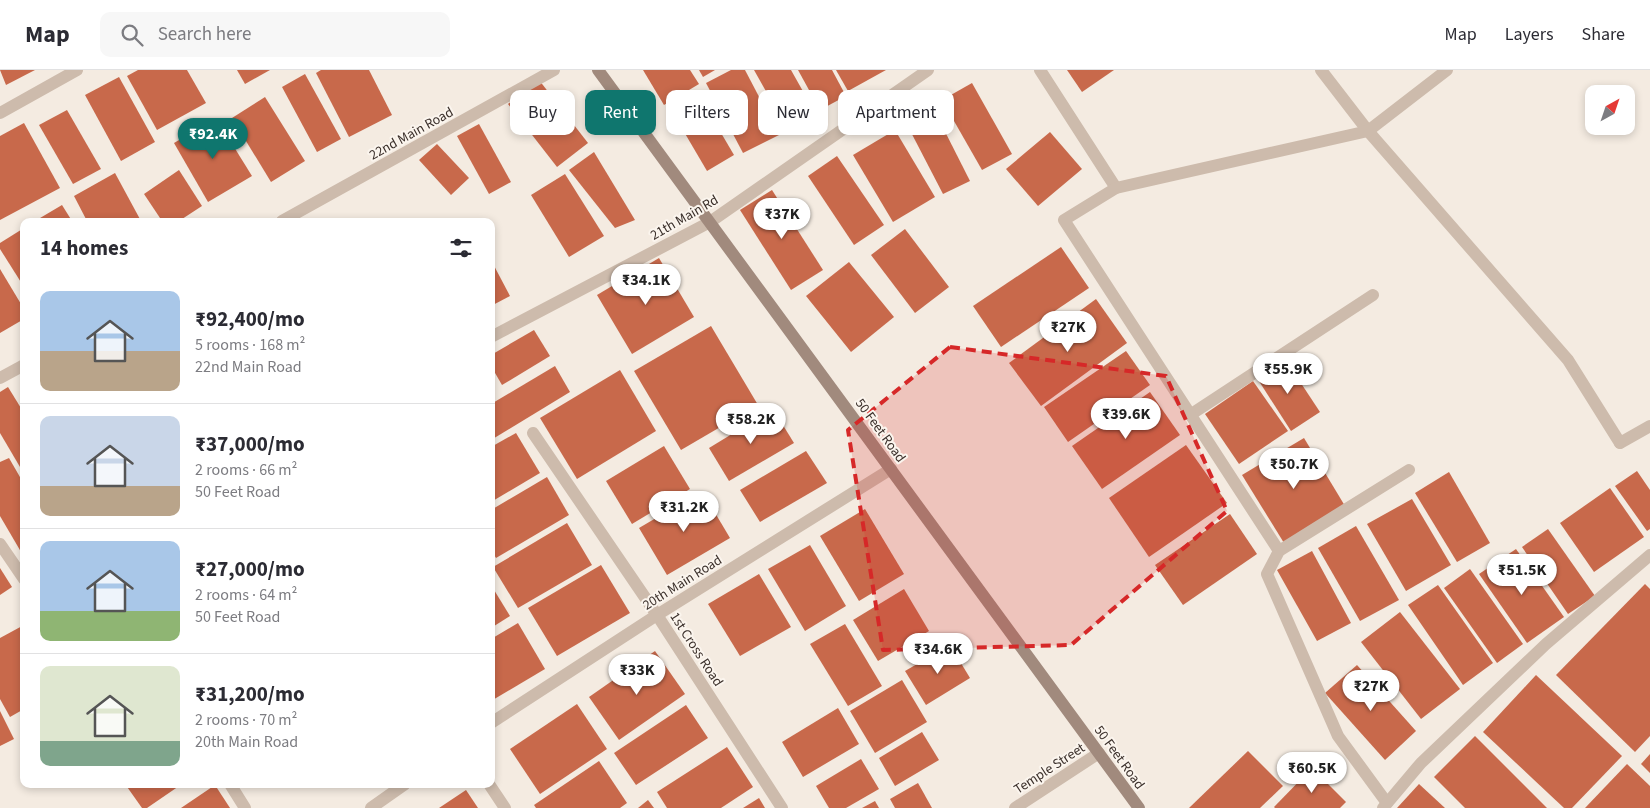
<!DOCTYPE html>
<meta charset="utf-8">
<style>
body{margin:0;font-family:"Source Sans 3",sans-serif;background:#f7f7f7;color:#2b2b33;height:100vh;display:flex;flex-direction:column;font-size:19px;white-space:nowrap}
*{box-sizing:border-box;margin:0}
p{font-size:16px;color:#7c7c81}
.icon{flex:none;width:28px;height:28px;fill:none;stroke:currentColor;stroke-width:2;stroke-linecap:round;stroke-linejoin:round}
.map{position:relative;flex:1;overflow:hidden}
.details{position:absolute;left:20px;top:148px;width:475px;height:570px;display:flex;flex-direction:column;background:#fff;border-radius:10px;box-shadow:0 2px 8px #0003}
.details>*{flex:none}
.guide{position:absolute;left:510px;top:20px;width:475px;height:45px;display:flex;gap:10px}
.needle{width:32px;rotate:40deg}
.fabs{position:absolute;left:1585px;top:15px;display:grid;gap:10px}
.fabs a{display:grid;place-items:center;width:50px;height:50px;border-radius:10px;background:#fff;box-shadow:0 2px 8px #0003;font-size:25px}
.price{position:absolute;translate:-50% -42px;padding:0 11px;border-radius:18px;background:#fff;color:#222;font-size:16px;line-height:32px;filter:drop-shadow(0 1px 2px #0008)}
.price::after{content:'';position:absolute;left:50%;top:30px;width:15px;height:11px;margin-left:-8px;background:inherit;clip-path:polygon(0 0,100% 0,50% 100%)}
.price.on{background:#0f766e;color:#fff}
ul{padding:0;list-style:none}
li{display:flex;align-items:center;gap:15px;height:125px;padding:0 20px}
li+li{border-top:1px solid #e1e1e2}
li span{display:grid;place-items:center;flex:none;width:140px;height:100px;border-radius:10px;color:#555}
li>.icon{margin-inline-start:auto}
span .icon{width:60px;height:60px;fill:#fffc;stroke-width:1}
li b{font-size:21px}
h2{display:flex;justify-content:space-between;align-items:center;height:60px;padding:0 20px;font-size:21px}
.chip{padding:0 18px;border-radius:10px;background:#fff;box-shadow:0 2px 8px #0003;font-size:18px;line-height:45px}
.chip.on{background:#0f766e;color:#fff}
header{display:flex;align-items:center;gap:30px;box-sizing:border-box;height:70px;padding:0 25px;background:#fff;border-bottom:1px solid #e1e1e2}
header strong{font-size:24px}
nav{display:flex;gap:28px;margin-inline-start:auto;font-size:18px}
.search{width:350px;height:45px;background:#f7f7f7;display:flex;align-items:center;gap:12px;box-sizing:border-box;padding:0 18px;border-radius:10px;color:#7c7c81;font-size:19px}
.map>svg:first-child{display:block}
.building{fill:#c8694b}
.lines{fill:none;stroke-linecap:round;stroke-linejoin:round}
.service{stroke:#cdbbac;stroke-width:12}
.minor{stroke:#cdbbac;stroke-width:12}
.tertiary{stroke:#cdbbac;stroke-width:12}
.secondary{stroke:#a18a7d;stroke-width:12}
.marked{fill:#d62828;fill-opacity:0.2;stroke:#d62828;stroke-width:4;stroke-dasharray:10 6;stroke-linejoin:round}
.labels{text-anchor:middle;stroke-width:4;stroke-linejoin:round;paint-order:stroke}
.street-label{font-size:14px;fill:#3b302b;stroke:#fbf5ee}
</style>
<header>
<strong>Map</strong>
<div class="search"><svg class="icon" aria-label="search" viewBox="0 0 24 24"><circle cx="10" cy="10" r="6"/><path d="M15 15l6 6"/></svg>Search here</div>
<nav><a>Map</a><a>Layers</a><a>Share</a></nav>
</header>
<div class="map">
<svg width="1650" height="738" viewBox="0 0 1650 738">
<rect width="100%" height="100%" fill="#f4ebe1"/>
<g class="building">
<path d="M0 0H35L6 15Z"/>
<path d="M138 0H187L206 33 157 60 127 6Z"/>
<path d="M237 0H270L245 14Z"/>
<path d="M321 0H369L392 45 349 67 316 3Z"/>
<path d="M643 0H690L699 14 664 35Z"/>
<path d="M699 0H715L703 7Z"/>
<path d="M731 0H745L779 65 743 83 706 13Z"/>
<path d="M754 0H791L813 39 785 55Z"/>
<path d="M798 0H832L846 26 820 40Z"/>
<path d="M836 0H886L848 21Z"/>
<path d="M1067 0H1114L1082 22Z"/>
<path d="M305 4 341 69 317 82 282 17Z"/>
<path d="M119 7 155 72 121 91 85 25Z"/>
<path d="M539 10 588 73 557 97 508 34Z"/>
<path d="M972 13 1012 84 982 100 942 30Z"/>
<path d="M697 22 734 85 707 101 670 38Z"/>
<path d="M265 27 305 91 271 112 232 48Z"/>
<path d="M929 30 970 111 943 124 902 45Z"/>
<path d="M67 40 101 99 73 114 39 55Z"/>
<path d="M216 48 252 106 208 132 174 73Z"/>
<path d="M24 53 60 118 0 150V66Z"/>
<path d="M479 54 511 112 489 124 457 66Z"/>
<path d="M895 60 935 127 893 152 853 85Z"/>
<path d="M1050 62 1082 99 1038 136 1006 99Z"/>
<path d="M437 74 469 108 451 125 419 90Z"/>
<path d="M594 82 635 150 615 158 569 100Z"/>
<path d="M837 86 884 155 854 175 808 106Z"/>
<path d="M179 100 202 136 179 151H162L144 124Z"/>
<path d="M115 103 141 151H87L74 126Z"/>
<path d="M565 104 604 166 569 187 531 125Z"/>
<path d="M772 120 823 200 791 220 740 140Z"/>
<path d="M62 135 72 151H35Z"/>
<path d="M24 158V217L0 179V173Z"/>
<path d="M905 159 949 217 915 243 871 185Z"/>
<path d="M1061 177 1089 218 1001 277 973 236Z"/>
<path d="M659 188 694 247 632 284 597 225Z"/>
<path d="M491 190 510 226 491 236Z"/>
<path d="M849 192 894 247 851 282 806 226Z"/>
<path d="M0 199 24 239V249L0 263Z"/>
<path d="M1096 229 1127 273 1041 336 1009 293Z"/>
<path d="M711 256 758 335 681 380 634 301Z"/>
<path d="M534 260 550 286 502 315 491 296V285Z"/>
<path d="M1126 281 1150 315 1068 372 1044 337Z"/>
<path d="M1285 289 1320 342 1291 361 1257 308Z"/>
<path d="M555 296 570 322 491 370V334Z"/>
<path d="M620 300 656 361 577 409 540 348Z"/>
<path d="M1253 311 1288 361 1239 394 1205 344Z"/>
<path d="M8 317 24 343V395L20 397 0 363V322Z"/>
<path d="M1150 322 1180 365 1102 419 1072 376Z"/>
<path d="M773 339 794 373 729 411 709 378Z"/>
<path d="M516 363 540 403 491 432V377Z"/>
<path d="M1304 368 1345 436 1284 473 1242 405Z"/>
<path d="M1186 375 1227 433 1149 487 1109 428Z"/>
<path d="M664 376 690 419 632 454 606 411Z"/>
<path d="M806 381 827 413 760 452 740 420Z"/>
<path d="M9 388 24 414V487L0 446V392Z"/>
<path d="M1637 401 1650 420V459L1647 461 1615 416Z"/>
<path d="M1449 402 1490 473 1457 492 1415 423Z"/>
<path d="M547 407 569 445 496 488 491 480V440Z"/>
<path d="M1610 418 1644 467 1594 502 1560 453Z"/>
<path d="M702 421 730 468 667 505 639 458Z"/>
<path d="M1412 429 1451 495 1406 521 1367 454Z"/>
<path d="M865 439 904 504 859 531 820 466Z"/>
<path d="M1230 444 1257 484 1183 535 1155 495Z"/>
<path d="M567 453 592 495 518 538 493 497Z"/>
<path d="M1356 456 1399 530 1360 551 1318 478Z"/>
<path d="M1548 459 1595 526 1568 544 1522 477Z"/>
<path d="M810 475 846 536 805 561 768 499Z"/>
<path d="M1516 479 1564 547 1527 573 1479 504Z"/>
<path d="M1312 481 1351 553 1317 571 1277 500Z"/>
<path d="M601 495 630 543 557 586 528 538Z"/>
<path d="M0 498 12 517 0 525Z"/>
<path d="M1470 499 1523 574 1497 593 1444 518Z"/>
<path d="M759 504 791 557 740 586 708 534Z"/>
<path d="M1645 514 1650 519V666L1635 682 1556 605Z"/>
<path d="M491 515 510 546 491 558Z"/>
<path d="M1438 515 1493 593 1463 615 1408 535Z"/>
<path d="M904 519 929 561 878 591 853 550Z"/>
<path d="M1400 542 1460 619 1421 649 1361 572Z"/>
<path d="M518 553 545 599 491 631V569Z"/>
<path d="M845 554 882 616 848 636 810 574Z"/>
<path d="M24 555V639L10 647 0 629V568Z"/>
<path d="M950 575 970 608 926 635 905 601Z"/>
<path d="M655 581 685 624 619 670 589 627Z"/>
<path d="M1357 595 1416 661 1385 690 1325 623Z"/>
<path d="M1536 605 1622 686 1572 738H1564L1483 662Z"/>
<path d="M902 610 927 652 875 683 850 641Z"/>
<path d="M577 634 607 679 540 724 510 679Z"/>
<path d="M686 635 708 668 636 715 614 683Z"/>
<path d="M838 638 859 674 803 707 782 672Z"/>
<path d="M0 641 14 669 0 676Z"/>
<path d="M922 662 939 690 895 716 879 688Z"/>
<path d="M1475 666 1547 738H1465L1434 707Z"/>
<path d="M727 677 753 717 721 738H667L657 722Z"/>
<path d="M1248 681 1283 716 1260 738H1189Z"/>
<path d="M1650 684V703L1641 694Z"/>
<path d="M861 689 879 719 846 738H829L816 716Z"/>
<path d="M599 691 627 733 620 738H536L534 735Z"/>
<path d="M1627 694 1650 716V738H1585Z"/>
<path d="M1312 698 1346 732 1340 738H1275L1274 737Z"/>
<path d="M918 713 932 738H895L890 729Z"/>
<path d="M125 714H182L147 738H142Z"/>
<path d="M1419 714 1445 738H1397Z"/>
<path d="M215 715 230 738H181Z"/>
<path d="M466 720 478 738H439Z"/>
<path d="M759 728 765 738H743Z"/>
<path d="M648 730 654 738H638Z"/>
<path d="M875 731 879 738H862Z"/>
</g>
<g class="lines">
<path class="service" d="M1620 373 1650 356"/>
<g class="minor">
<path d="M1040 0 1116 118"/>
<path d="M1321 0 1368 61 1568 290 1620 373"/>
<path d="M0 43 77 0"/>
<path d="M282 151 554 0"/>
<path d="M491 267 710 152 928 0"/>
<path d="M0 308 24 295"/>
<path d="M1190 345 1373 225"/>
<path d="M533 363 657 545 782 738"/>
<path d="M0 474 24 509"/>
<path d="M1279 481 1064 150 1116 118 1368 61 1447 0"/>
<path d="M491 653 657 545 891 399"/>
<path d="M230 714 245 738"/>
<path d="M489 714 505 738"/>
<path d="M1387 733 1338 666 1267 504 1279 481 1409 400"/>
<path d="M371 738 405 714"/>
<path d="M1383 738 1421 693 1546 574 1650 485"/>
</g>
<path class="tertiary" d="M1015 738 1099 683"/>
<path class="secondary" d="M598 0 1139 738"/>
</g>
<path class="marked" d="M950 277 1166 306 1227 441 1071 575 883 580 848 360Z"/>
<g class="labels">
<g class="street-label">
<text transform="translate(411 63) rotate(-29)" y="5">22nd Main Road</text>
<text transform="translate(684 147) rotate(-30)" y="5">21th Main Rd</text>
<text transform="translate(881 360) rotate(54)" y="5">50 Feet Road</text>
<text transform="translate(682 512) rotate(-32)" y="5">20th Main Road</text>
<text transform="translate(697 579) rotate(57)" y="5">1st Cross Road</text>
<text transform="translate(1120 687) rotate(54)" y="5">50 Feet Road</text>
<text transform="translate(1049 698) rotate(-33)" y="5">Temple Street</text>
</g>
</g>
</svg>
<div class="fabs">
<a><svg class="needle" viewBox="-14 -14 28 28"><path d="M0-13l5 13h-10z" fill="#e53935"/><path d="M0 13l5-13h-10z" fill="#7c7c81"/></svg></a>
</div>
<b class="price on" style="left:213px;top:90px">₹92.4K</b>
<b class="price" style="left:782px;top:170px">₹37K</b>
<b class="price" style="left:646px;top:236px">₹34.1K</b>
<b class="price" style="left:1068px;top:283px">₹27K</b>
<b class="price" style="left:1288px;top:325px">₹55.9K</b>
<b class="price" style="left:1126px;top:370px">₹39.6K</b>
<b class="price" style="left:751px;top:375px">₹58.2K</b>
<b class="price" style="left:1294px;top:420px">₹50.7K</b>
<b class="price" style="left:684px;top:463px">₹31.2K</b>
<b class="price" style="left:1522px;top:526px">₹51.5K</b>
<b class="price" style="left:938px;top:605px">₹34.6K</b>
<b class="price" style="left:637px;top:626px">₹33K</b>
<b class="price" style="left:1371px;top:642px">₹27K</b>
<b class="price" style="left:1312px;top:724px">₹60.5K</b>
<div class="guide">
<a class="chip">Buy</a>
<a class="chip on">Rent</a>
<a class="chip">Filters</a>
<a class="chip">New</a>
<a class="chip">Apartment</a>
</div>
<section class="details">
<h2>14 homes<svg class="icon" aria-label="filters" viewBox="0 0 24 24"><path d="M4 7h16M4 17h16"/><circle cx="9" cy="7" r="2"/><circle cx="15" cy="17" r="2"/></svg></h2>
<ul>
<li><span style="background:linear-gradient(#a9c7e8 60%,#b9a48a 0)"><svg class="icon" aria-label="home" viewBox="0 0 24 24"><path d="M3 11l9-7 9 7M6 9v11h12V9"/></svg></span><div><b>₹92,400/mo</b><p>5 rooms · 168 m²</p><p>22nd Main Road</p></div></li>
<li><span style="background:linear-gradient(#c9d6e8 70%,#b9a48a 0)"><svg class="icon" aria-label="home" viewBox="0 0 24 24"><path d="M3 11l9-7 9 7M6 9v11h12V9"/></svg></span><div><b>₹37,000/mo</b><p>2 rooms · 66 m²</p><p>50 Feet Road</p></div></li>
<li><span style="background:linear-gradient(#a9c7e8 70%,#8fb573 0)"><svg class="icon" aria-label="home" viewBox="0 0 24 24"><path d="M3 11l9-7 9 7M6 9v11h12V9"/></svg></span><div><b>₹27,000/mo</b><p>2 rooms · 64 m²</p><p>50 Feet Road</p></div></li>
<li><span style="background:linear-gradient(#dfe7d0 75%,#7fa58c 0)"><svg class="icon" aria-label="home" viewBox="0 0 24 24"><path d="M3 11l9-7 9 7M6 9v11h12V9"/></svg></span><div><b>₹31,200/mo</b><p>2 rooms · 70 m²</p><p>20th Main Road</p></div></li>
</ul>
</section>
</div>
